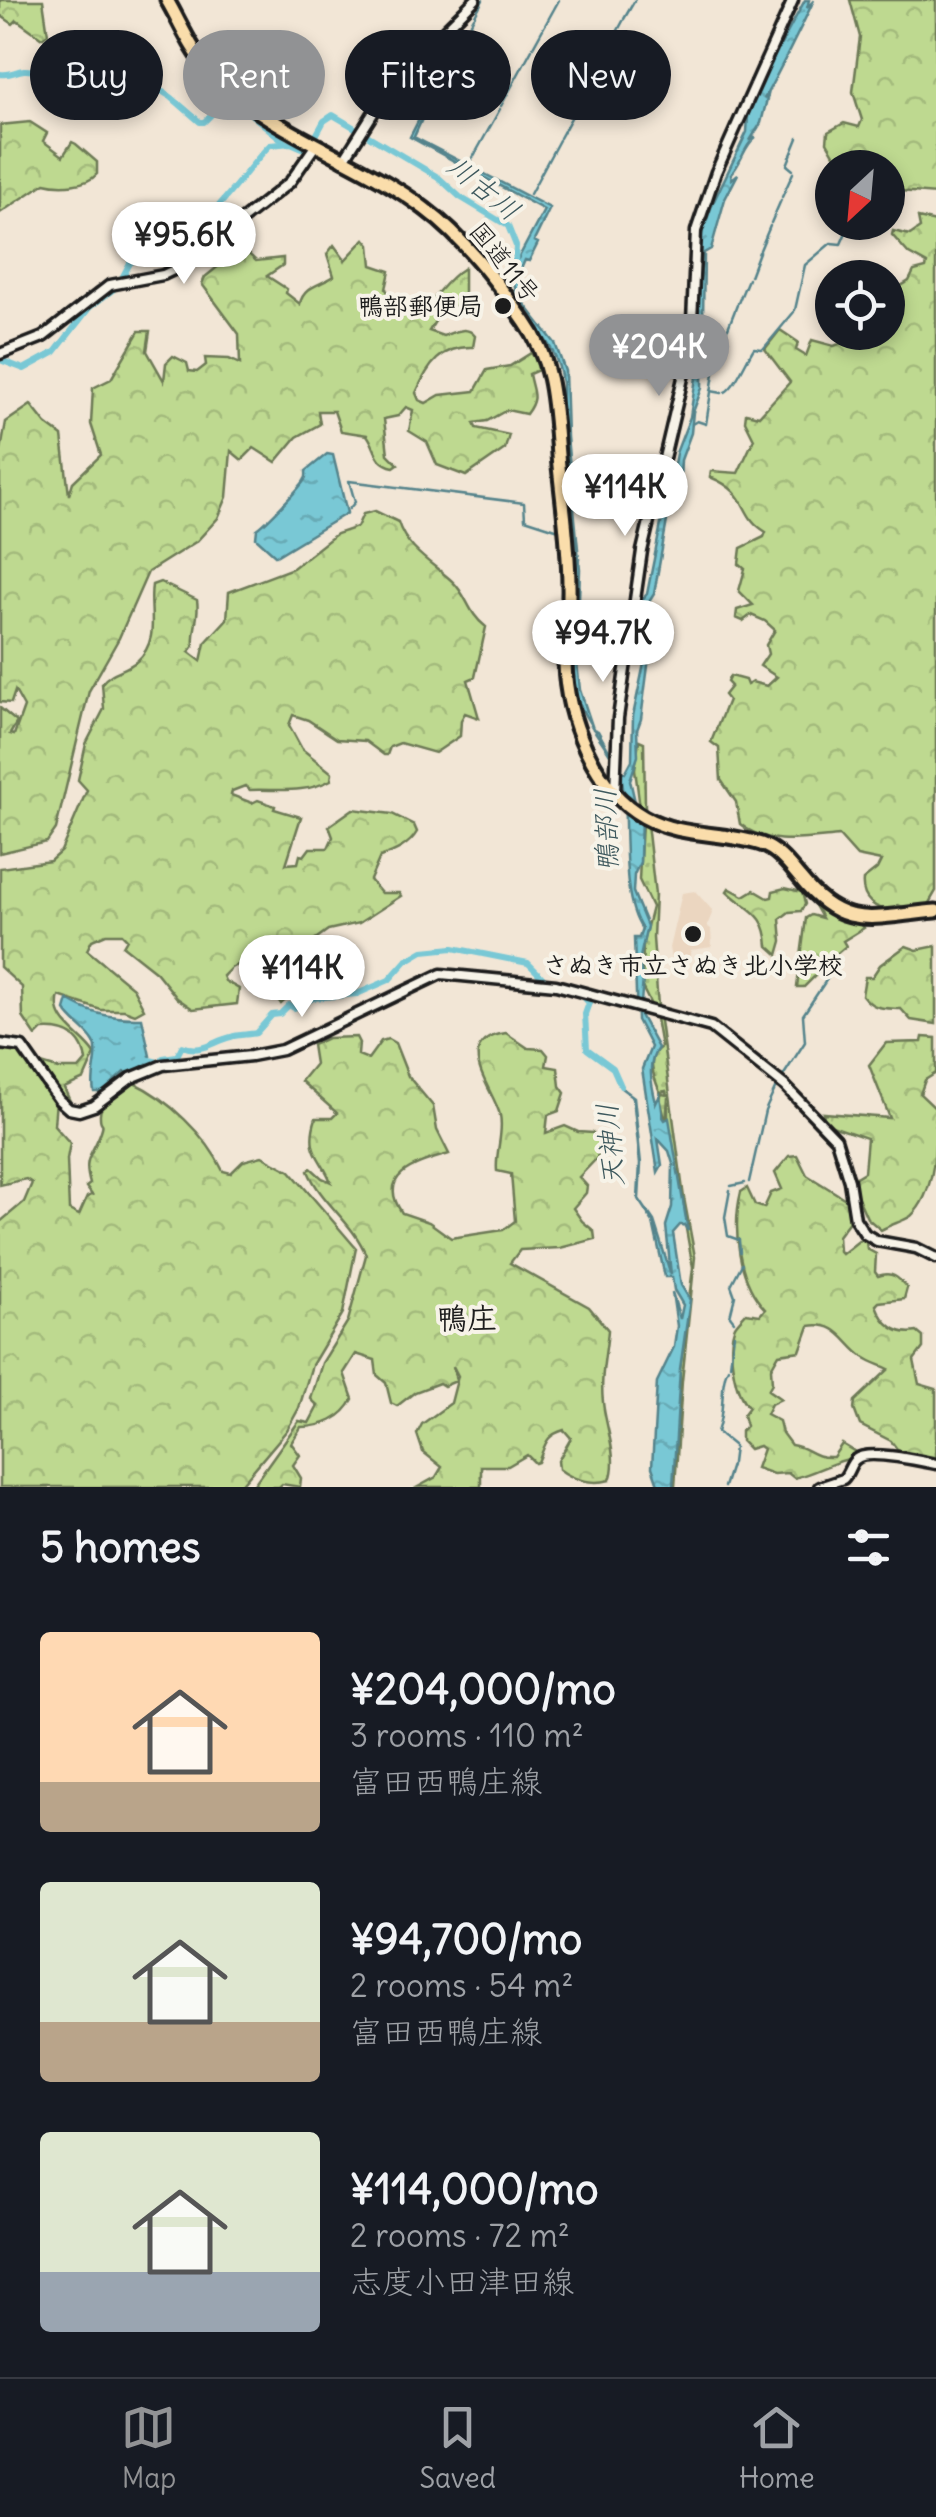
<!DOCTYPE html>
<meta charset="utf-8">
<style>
body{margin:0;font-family:Delius,"Klee One",sans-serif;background:#20242c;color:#f1f3f6;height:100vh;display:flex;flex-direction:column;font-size:38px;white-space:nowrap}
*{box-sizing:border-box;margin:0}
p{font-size:32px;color:#9ea1a6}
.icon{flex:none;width:55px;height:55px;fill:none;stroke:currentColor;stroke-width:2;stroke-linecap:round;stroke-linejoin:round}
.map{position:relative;height:1487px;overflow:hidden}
.panel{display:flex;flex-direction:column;background:#171b24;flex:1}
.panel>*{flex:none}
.banner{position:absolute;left:30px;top:30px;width:878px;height:90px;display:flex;gap:20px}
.needle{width:65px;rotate:206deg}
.buttons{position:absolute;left:815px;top:150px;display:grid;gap:20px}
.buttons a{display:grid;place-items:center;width:90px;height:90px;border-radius:50%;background:#171b24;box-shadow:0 5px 15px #0003;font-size:50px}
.price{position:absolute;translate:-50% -85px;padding:0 22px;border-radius:35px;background:#fff;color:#222;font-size:32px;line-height:65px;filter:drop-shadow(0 2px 5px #0008)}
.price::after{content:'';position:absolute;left:50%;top:60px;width:30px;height:22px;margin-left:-15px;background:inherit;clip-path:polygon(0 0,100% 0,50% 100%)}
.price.active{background:#919294;color:#fff}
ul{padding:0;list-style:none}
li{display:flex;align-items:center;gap:30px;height:250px;padding:0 40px}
li span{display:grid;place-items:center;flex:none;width:280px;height:200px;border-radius:10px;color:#555}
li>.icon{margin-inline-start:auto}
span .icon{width:120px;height:120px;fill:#fffc;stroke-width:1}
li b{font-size:42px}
h2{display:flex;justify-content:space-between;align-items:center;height:120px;padding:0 40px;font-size:42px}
.tag{padding:0 35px;border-radius:45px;background:#171b24;box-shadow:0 5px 15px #0003;font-size:35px;line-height:90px}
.tag.active{background:#919294;color:#fff}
.tabs{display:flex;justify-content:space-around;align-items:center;height:140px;border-top:2px solid #363941;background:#171b24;font-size:28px;color:#9ea1a6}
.tabs a{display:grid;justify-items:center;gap:5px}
.tabs .active{color:#919294}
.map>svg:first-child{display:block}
.built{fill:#ebd6c0}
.green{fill:url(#green-dots);stroke:#6d7a56;stroke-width:2.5}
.forest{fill:url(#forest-crowns);stroke:#6d7a56;stroke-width:2.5}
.water{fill:url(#water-ripples);stroke:#54838b;stroke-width:2.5}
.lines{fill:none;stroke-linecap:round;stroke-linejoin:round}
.stream{stroke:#54838b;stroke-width:2.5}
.river{stroke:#79c8d5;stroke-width:6}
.secondary-casing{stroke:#1c1c1c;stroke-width:15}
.highway-casing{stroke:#1c1c1c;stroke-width:19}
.secondary{stroke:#f7f3e8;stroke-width:8}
.highway{stroke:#faddab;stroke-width:11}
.poi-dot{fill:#1c1c1c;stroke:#f7f3e8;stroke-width:4}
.labels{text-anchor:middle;stroke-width:8;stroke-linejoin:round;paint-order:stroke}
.street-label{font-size:25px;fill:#1c1c1c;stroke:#f7f3e8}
.poi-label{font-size:25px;font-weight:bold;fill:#1c1c1c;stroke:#f7f3e8;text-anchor:end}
.water-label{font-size:28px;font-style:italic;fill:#3d585d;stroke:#f7f3e8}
.quarter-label{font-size:30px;font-weight:bold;fill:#1c1c1c;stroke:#f7f3e8}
</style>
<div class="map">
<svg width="936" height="1487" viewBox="0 0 936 1487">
<defs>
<pattern id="green-dots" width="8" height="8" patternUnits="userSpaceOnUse" patternTransform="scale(2.5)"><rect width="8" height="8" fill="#bed990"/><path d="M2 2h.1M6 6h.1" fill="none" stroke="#a3ba7c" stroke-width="1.8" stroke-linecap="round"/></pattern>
<pattern id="forest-crowns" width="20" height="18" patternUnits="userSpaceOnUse" patternTransform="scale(2.5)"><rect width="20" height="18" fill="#bed990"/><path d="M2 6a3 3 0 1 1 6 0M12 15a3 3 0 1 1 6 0" fill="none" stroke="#a3ba7c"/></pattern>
<pattern id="water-ripples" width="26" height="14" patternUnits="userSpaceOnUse" patternTransform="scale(2.5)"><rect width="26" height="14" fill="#79c8d5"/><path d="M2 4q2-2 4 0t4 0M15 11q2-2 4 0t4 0" fill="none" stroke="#68abb6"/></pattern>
</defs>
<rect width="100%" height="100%" fill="#f2e6d6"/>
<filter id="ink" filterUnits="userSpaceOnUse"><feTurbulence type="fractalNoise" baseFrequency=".01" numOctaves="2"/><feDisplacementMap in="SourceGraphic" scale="20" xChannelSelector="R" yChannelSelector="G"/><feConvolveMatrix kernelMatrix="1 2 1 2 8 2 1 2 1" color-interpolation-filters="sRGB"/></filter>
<g filter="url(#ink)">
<path class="built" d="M695 891 713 911 707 926 711 929 712 947 691 950 687 970 673 968 669 948 682 893Z"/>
<path class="green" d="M639 740 644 742 645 806 655 894 653 938 658 1006 684 1198 695 1257 682 1381 675 1487 680 1369 693 1268 668 1128V1097L666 1123 660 1098 662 1094 667 1095 666 1091 660 1092C654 1078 645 1057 661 1047L655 1013 642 987 643 942 652 907 639 880 642 823 635 769Z"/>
<g class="forest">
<path d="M0 0H43L48 34 42 38 17 20 13 24 0 15Z"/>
<path d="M850 0H936V194L888 190V168H832V187L823 181 835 156 827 142 828 132 844 123 859 127 862 120 853 92 860 37Z"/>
<path d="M30 122 47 133 43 141 63 156 72 142 76 144 97 162V174C87 186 60 187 45 183L0 213V125Z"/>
<path d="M918 218 936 222V891L925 910 913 911 898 905 895 910C875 911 861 899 863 880L877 869 881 861 857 856 839 836C806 839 767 847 740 824L736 802 721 780 719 748 711 742 728 700 724 695 731 686 727 682 730 676 745 680 747 685 752 682 767 686 777 677 760 666 768 654 766 645 775 630 765 621 751 615 743 621 736 618 737 610 753 605 739 591 745 569 739 564 741 548 764 537 766 532C737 515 752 494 710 477L711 471 738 473 754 439 745 421 746 413 759 416 790 382 765 349 780 330 798 342 796 350 806 356 812 340 834 346 842 343 848 333 888 332V320L892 324 896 321 895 301 899 294 896 289 909 281 914 271 926 268 927 264 909 254 892 235 893 231 910 235 920 228Z"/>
<path d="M365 239 370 245 372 265 390 271 386 289 390 296 402 295 401 313 410 317C432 306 442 281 464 268V300L437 318 429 331 443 336C454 332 467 325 475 336L473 347C441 346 428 365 416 393L419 400 426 403 440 395 475 391 487 370 510 366 531 353 543 368 529 374C532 392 539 397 526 414L507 410 487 421 474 423 476 428 509 435 505 449 466 476 437 465 427 442 409 431 413 410 406 407 398 416 384 419 388 454 398 464 394 467C374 463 377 448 367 435L341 431 334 411H318L320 424 297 437 276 462 254 448 242 460 231 451 227 497 218 518 197 541 148 572 119 638 89 691 56 829 47 842 0 853V708L17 722 10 734 14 735 24 707 15 691 11 703 0 702V456L6 422 31 405 46 424 62 436 69 495 73 482 101 455 91 424 93 388 111 379 139 331H150L147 351 164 381 166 363 173 356 187 363 189 371 197 372 206 365 205 358 229 359 240 364 239 334 202 284 205 277 220 265 228 244 235 241 256 261 283 258V265L267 276 287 289 286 293 300 304C303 286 322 285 334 276L327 254 334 245 345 260Z"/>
<path d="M375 511 398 522C406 549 432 563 452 581 468 596 467 612 486 627L475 677 468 680 479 718 465 713 461 720 460 736 435 753 400 743 390 747 387 755H384L365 741 337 739 308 720 293 715 289 725 302 749 332 773 331 780C305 794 278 789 250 790L245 786 232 791 231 795 252 803 258 800 275 806 274 809 301 817 286 864 298 863 300 855 304 856 310 848H328L333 837 329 826 353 809 392 814 414 825 417 832C409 846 394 852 380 857L370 880 381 893H399L401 896 359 923 328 930 299 951 303 969 288 977 295 992 281 1004 250 958 231 968 223 976 225 981 239 989 237 1004 193 1009 177 998 156 972 123 946 127 939 122 934H106L92 940 87 950 133 988 144 1009 135 1014 124 1010H101L59 996C51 1022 83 1035 95 1054L84 1079 64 1088 70 1101 67 1105 38 1063 58 1069H79L86 1061C83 1036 65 1028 42 1030L36 1036 23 1017 22 987 0 967V868L50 861 61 851 87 790 78 780 86 744 104 709 102 683C111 671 125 671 137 661 161 640 148 610 152 585L160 582 197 600C200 616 192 630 194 646L189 652 201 661 205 643 227 619 229 592 293 568 336 534 357 527 363 514Z"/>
<path d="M729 888 744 896 754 890 768 898 772 897 773 891 785 888 802 892 805 904 801 911 789 912 780 919 782 941 778 955 768 946C766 912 749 912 727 891Z"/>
<path d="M808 893 827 913 859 921 864 928 843 941 846 946 834 956 832 964 824 967 804 987H797L806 918 811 915 822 918Z"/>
<path d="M906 946 917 950 936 946V1024L911 1020 901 1009C884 1008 873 1010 862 995L865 977H872L880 965Z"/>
<path d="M506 1033 528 1048 543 1049 548 1055 546 1066 558 1068 560 1086 565 1093 559 1111 548 1115 546 1133 565 1126 578 1132 593 1133 600 1143 597 1158 579 1177 587 1186 586 1193 573 1208 582 1221 594 1231 595 1239 560 1248 520 1250 510 1263 589 1307 608 1330C606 1355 600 1376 603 1402 605 1426 619 1457 610 1480 592 1485 573 1480 559 1469L558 1461 571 1438 564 1430C544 1436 546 1445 538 1462L535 1463 527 1455 508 1466H481V1487H418L436 1477 442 1467 423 1452 417 1434 422 1424 451 1403 458 1376 453 1366 456 1381 444 1386 439 1383 415 1392 397 1406 391 1403 386 1383 377 1375 375 1360 356 1354 344 1373 353 1399C343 1419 322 1427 301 1427L291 1443 300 1455 293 1465 301 1478 300 1487 282 1484 279 1487H252L299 1421 309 1423 318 1406 311 1399 322 1363 348 1321 366 1255C353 1222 322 1204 308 1171L311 1168 322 1178 331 1182C321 1156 305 1152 316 1118H332L337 1113 301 1081 315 1064 312 1045 327 1038 356 1037 359 1043 358 1055 368 1059 381 1041 388 1039 395 1043 408 1076 433 1106 437 1130 449 1154C419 1163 375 1173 402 1213L429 1222 451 1238 503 1230 515 1221 511 1174 497 1171C495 1153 504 1133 500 1115 493 1088 450 1041 506 1033Z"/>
<path d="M923 1037 936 1038V1073L925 1080 920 1094 936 1109C936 1145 936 1193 911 1216 902 1222 891 1224 881 1230L867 1218 852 1184 856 1177 864 1172 867 1138 826 1124 823 1113 890 1118 869 1065 886 1043 922 1042Z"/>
<path d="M10 1047 23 1054 56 1100 54 1125 70 1143 67 1159 69 1210 79 1215 87 1197 92 1195 86 1187 90 1184C82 1156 93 1155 101 1131 105 1119 100 1128 100 1116 99 1101 121 1088 132 1082 167 1098 207 1136 223 1171L231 1173 243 1161 262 1156 290 1171 356 1248 343 1313 312 1365 299 1408 287 1430 239 1487H0V1222L24 1202 32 1183 26 1179 0 1185V1049Z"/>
<path d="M797 1155 807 1175 847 1200 850 1220 838 1236 839 1251 842 1254 861 1239 866 1242 867 1249 876 1254 875 1272 878 1276C892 1271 898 1277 907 1288L904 1299 879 1302 876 1305C883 1324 897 1336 917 1332L923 1337V1348L914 1360 919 1384 936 1389V1460L900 1453 891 1441 860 1425 854 1409 855 1401 889 1369C881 1365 873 1363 865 1358 844 1344 840 1321 809 1326L800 1351 779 1354 771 1368 772 1383 768 1390 781 1399 771 1404 766 1414 779 1421 782 1433 791 1445C809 1447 810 1458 833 1457L842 1444 857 1453 854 1458C835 1460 816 1473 794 1478L788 1473 773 1474 756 1468 763 1449 759 1446 749 1449 741 1441V1431L746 1426 743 1415 749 1407C734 1395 726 1344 735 1326 738 1321 743 1317 746 1313L760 1315 765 1309C738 1281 732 1228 741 1192L747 1188 755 1205 764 1208 771 1193 782 1189 775 1173 789 1156Z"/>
</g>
<g class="water">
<path d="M805 0H809L807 8 814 0C798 34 782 66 764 99L768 95 761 123 751 139 756 137C744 145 742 163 731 174L732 179 738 174 725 199 711 249 704 253 702 388 693 412 691 433 681 460 680 480 668 515 654 594 644 610 646 629 651 643 641 719 637 730 638 756 630 780 636 806 641 810 640 862 634 875 633 892 647 926 639 962 643 978 640 1015 658 1048C646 1064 652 1086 656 1103L660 1095 663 1117 665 1120 669 1118 688 1231 684 1225H680L673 1233 681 1285 690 1300 680 1369 673 1487H659L652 1467 657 1382 674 1347 677 1326 672 1292 680 1319 683 1305 674 1290 672 1277H665L653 1222 638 1199 640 1163 633 1097 621 1088 618 1079 622 1088 634 1097 641 1164 639 1199 654 1221 671 1275 666 1226 672 1207 673 1164 669 1151 658 1139 662 1165 658 1172 642 1069 651 1047 637 1020 634 938H639L642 929C619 896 629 821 622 780 617 755 582 723 574 688 567 656 575 622 574 589 573 533 565 477 561 422 560 409 563 396 562 383 556 327 509 323 513 260L518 259 544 210 410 137 442 74 414 137 550 208 534 241 538 243 529 261 525 260 517 278 526 306 555 343 565 371 567 437 580 569 577 663 580 690 593 729 598 731 620 771 625 773 632 760 633 716 646 654 639 603 647 594 666 499 664 496 668 489 664 474 668 477 670 487 676 453 690 417 699 358 698 296 702 259 699 242 712 205 747 132 748 116 763 78Z"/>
<path d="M327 454 333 455 347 513 276 556 256 538 257 529C263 526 303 485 305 479 307 477 306 473 306 471Z"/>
<path d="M68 1000C91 1015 115 1019 142 1018L151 1061 133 1073 124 1072 103 1092H94C90 1074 101 1054 94 1042 87 1030 73 1023 65 1010Z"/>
</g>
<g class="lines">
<g class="stream">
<path d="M475 15 483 0"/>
<path d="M624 19 635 0"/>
<path d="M372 42 404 60 406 64"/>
<path d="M533 47 559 0"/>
<path d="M410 69 435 83"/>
<path d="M442 75 474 17"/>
<path d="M592 79 623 21"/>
<path d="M501 106 532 49"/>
<path d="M560 138 591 81"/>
<path d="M470 163 500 109"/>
<path d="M793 170 787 165 798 138"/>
<path d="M530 194 559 140"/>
<path d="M782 197 793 173"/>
<path d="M771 223 781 200"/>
<path d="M760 250 770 226"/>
<path d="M750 276 759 252"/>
<path d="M738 303 748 279"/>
<path d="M795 310 805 265 831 243 841 244 847 230 855 222"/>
<path d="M728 328 737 305"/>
<path d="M764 348 794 312"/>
<path d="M711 391 722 393"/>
<path d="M725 392C735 388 746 360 754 348L762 349"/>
<path d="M692 424 697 421 706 424 717 354 727 330"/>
<path d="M349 509 355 502 349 481 524 503 525 519 559 530 563 548"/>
<path d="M749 1182 765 1111 776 1087 805 1042 803 1015 829 976 838 972"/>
<path d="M731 1186 745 1183"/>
<path d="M730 1190 725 1217 728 1236 739 1240 740 1252"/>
<path d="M734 1321 730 1316 735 1296 731 1285 742 1264"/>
<path d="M730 1365 734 1334"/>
<path d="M728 1368C719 1385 726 1409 717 1432L733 1445"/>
<path d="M732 1463 734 1447"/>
<path d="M724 1487 731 1465"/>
</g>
<g class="river">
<path d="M0 74C11 76 14 71 24 70 34 69 46 75 57 73 68 70 63 66 80 69L90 59 113 67 133 68 139 77 171 97 200 122H204L226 100 234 107 243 108 286 143"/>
<path d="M313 141 324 121 333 115 438 177 460 197 508 226 516 246 515 264"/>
<path d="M122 278 130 263 154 246C188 261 246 167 270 145L291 143 307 150 311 148"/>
<path d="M0 360 24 369 55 352 90 307 119 285"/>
<path d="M581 994 589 1003 585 1014 587 1049 613 1068 621 1086"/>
<path d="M142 1058 158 1062"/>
<path d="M163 1058 177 1056 182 1046C202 1054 213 1041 231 1037 239 1034 248 1035 256 1033L272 1015 280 1014 289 1005 294 1008 313 998 357 994 389 980 406 961 423 951 453 948 528 963 544 979"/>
</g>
<g class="secondary-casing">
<g id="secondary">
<path d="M343 161 394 80 475 0"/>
<path d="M0 354 43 337 110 285 163 275 186 264 290 182 315 146"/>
<path d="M615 792 618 718 642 551 691 344 696 231 716 172 793 0"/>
<path d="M0 1044 22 1047 59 1100 69 1109 79 1111 94 1106 131 1078 163 1065 251 1056 282 1050 441 974 556 985 711 1027 785 1086 836 1139 849 1181 855 1219 865 1234 877 1241 916 1248 936 1258"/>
<path d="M819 1487 843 1479C849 1473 850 1463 856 1459 867 1449 921 1461 936 1464"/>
</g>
</g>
<g class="highway-casing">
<path id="highway" d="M167 0C181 24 191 50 210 71 269 134 358 157 425 209 464 238 497 282 525 322 556 365 554 415 559 466 563 506 569 546 569 586 570 612 564 637 565 662 566 717 594 789 644 817 682 838 722 831 761 844 778 850 789 865 800 878 844 933 874 916 936 911"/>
</g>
<use href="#secondary" class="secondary"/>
<use href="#highway" class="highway"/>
</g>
</g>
<g class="poi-dot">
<circle cx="503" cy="306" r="10"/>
<circle cx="693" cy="934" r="10"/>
</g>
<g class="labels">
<g class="street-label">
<text transform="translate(505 262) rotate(51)" y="9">国道11号</text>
</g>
<g class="poi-label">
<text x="483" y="315">鴨部郵便局</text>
<text x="693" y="974" text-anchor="middle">さぬき市立さぬき北小学校</text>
</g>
<g class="water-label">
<text transform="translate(484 188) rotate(39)" y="10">川古川</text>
<text transform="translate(606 830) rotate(-92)" y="10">鴨部川</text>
<text transform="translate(610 1145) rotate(-95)" y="10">天神川</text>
</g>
<g class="quarter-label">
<text x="467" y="1329">鴨庄</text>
</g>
</g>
</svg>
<div class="buttons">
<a><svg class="needle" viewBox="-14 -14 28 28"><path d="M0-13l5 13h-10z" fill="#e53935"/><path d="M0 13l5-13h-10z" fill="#9ea1a6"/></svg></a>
<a><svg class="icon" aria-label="locate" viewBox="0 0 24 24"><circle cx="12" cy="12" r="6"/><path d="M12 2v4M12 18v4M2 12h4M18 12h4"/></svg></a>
</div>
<b class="price" style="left:184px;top:287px">¥95.6K</b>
<b class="price active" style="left:659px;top:399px">¥204K</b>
<b class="price" style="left:625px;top:539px">¥114K</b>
<b class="price" style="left:603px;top:685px">¥94.7K</b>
<b class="price" style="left:302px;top:1020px">¥114K</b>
<div class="banner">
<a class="tag">Buy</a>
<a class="tag active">Rent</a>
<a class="tag">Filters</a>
<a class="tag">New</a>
</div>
</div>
<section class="panel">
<h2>5 homes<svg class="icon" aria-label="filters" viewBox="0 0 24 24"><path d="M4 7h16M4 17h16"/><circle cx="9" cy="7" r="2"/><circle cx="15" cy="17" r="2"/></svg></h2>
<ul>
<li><span style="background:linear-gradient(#ffd9b3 75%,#b9a48a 0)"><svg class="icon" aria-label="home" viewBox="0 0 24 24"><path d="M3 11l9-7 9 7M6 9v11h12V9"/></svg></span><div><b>¥204,000/mo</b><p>3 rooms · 110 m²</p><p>富田西鴨庄線</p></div></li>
<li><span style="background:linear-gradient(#dfe7d0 70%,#b9a48a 0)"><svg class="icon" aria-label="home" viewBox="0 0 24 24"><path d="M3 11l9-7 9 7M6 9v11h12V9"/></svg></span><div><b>¥94,700/mo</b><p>2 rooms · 54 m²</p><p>富田西鴨庄線</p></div></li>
<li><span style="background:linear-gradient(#dfe7d0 70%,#9aa5b1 0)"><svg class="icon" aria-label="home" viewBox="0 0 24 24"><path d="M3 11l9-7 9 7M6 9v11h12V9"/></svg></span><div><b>¥114,000/mo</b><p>2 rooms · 72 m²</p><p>志度小田津田線</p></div></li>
</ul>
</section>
<nav class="tabs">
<a class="active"><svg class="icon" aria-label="map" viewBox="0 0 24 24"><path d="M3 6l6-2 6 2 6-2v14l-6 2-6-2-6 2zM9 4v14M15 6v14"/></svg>Map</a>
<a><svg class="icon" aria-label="saved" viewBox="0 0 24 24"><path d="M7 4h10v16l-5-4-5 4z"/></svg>Saved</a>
<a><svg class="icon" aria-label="home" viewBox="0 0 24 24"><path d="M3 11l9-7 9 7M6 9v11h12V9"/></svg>Home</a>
</nav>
